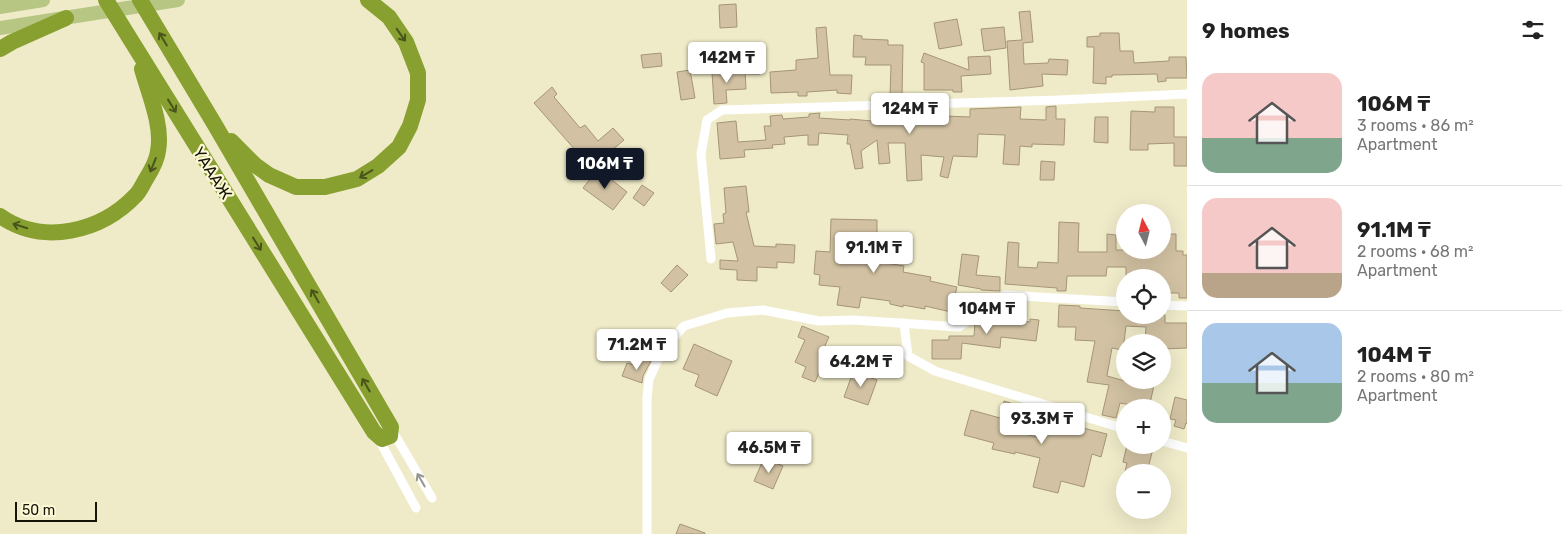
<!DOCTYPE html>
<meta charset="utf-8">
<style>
body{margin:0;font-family:Rubik,sans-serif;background:#f2f2f2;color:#222;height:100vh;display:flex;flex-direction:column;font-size:19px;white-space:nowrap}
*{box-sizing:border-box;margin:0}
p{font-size:16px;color:#767676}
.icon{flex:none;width:28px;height:28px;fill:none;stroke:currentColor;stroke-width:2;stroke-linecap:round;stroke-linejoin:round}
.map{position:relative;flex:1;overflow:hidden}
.side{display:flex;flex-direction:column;background:#fff;width:375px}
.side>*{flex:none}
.needle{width:32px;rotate:353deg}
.controls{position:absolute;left:1116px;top:204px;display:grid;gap:10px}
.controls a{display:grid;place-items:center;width:55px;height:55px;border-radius:50%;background:#fff;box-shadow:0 5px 20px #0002;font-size:25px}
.scale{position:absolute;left:15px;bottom:12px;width:82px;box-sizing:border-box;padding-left:5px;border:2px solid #161508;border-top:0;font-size:14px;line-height:18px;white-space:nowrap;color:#161508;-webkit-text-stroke:4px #fdf9d6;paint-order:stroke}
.price{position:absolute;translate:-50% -42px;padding:0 11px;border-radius:5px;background:#fff;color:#222;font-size:16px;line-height:32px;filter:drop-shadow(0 1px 2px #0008)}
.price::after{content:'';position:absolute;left:50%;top:30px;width:15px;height:11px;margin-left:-8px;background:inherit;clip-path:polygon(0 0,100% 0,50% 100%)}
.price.on{background:#111827;color:#fff}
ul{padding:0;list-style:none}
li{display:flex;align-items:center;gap:15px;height:125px;padding:0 15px}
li+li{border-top:1px solid #e0e0e0}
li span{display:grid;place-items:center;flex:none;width:140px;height:100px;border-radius:15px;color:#555}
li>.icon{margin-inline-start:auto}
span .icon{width:60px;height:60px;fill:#fffc;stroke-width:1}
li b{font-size:21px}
h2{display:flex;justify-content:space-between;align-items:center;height:60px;padding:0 15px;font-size:21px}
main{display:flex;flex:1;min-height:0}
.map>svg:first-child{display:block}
.building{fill:#d2c2a3;stroke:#a59577}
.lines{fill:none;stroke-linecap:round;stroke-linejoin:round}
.street{stroke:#fff;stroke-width:9}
.primary{stroke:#b7c682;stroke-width:14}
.highway{stroke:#87a02f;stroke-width:16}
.oneway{stroke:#49541a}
.oneway2{stroke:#969690}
.labels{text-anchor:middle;stroke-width:4.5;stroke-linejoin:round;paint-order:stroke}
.street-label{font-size:16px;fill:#161508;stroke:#fdf9d6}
</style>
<main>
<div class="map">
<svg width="1187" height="534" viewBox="0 0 1187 534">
<rect width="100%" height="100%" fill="#efebc9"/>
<g class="building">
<path d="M736 4 737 27 720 28 719 5Z"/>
<path d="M1030 11 1033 42 1023 43 1024 64 1048 63 1049 59 1068 60 1067 75 1042 74 1043 86 1010 90 1007 41 1022 40 1019 12Z"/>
<path d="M957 19 962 45 939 49 934 23Z"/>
<path d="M826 27 830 75H852L851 94 837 93V90L807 92V96H798V92L771 93 770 72 796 70V60L818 58 816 28Z"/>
<path d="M1004 27 1006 48 984 51 981 29Z"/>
<path d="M1100 33H1119L1120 51H1133L1134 63 1169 61V57H1186L1187 78H1166V81L1158 82 1157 74 1112 75V77H1106V84L1093 83 1094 47H1087V37L1100 36Z"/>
<path d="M854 35 862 36V39L888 40V45H903L902 96H890L891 65H865L866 57H853Z"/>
<path d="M661 53 662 66 643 68 641 55Z"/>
<path d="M924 53 969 70 968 57 990 56 991 74 961 76 962 92H953V90H924V63L921 62Z"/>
<rect x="748" y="62" width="11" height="12"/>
<path d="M690 70 695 98 681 100 677 72Z"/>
<path d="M745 70 746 89 726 90 727 103 714 104 712 72Z"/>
<path d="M552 87 557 94 554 97 580 128 585 125 598 141 613 128 624 140 591 168 534 103Z"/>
<path d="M1056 106V119H1065L1064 145 1032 144V147L1020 146 1019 165 1003 164 1005 135 978 134 977 157 953 156 948 178 940 176 944 157 921 155 922 180 907 181 905 143H888L890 163 879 164 877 140 861 151 863 168 855 169 850 144H847L848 135 819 133 818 145H808V135L784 137 785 144 772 145 773 148 744 150 745 157 720 159 717 123 736 121 738 142 766 140 764 126H771L770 116 782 115 783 119 809 117V114L820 113 819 118 850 120V119L872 121V112L893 111V115H902V116V115H934V111L944 112V116L970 117V109L1021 107 1020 119 1046 120V107Z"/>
<path d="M1155 107H1174V137H1187V166H1174V143L1148 144V150H1130L1131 111 1155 112Z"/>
<path d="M1095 117H1108V143L1094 142Z"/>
<path d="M1041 161 1055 162 1054 180H1040Z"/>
<path d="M598 169 627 192 613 210 583 188Z"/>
<path d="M642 185 654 193 644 206 633 198Z"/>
<path d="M746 186 749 212H746L754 246 776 247V244L795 245 794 263 777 262V268L757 267V281L737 280V270L720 269V260L738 261 733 242 716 244 714 224 724 223 723 214 726 213 724 188Z"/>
<path d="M831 219 877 220V234L854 233 853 254 875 257 874 261 904 266 903 272 931 277 930 281 957 287 951 312 925 306V309L903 305V307L890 304V301L861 297 859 308 837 305 840 287 819 285 820 275 814 274 816 251 830 252Z"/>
<path d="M1059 222 1079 223 1078 252H1107V234L1116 235V250H1162V234H1176V251H1183V255H1187V298H1179V293H1162V278H1126V267H1107L1106 276H1067L1066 291H1057V288L1005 284 1008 242 1019 243 1018 267 1037 268 1038 262 1058 263Z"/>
<path d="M962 254 979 256 976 275 1000 277V291L981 290V289L958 285Z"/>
<path d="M677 265 688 275 671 292 661 283Z"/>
<path d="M1059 305 1080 306V308L1125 311V315H1165V323H1187V348L1162 349V342H1145L1146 327 1126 326 1123 350 1112 348 1107 376 1136 384V381L1154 385 1149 408 1120 403 1116 418 1102 415 1109 385 1087 382 1095 341 1075 340 1076 327H1058Z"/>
<path d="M998 308 1008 309 1007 319 1030 322V319L1039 320 1036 341 1001 337 1000 348 962 343 961 359H932V340H949V336H974L975 323 980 320 991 322 992 312H997Z"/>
<path d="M802 326 829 337 823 350 835 355 825 376 819 373 815 382 802 377 806 367 795 362 805 340 798 337Z"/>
<path d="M694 344 732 361 717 396 695 386 699 375 683 369Z"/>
<path d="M641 358 651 361 643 376 642 383 622 376 627 363 638 366Z"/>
<path d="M853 372 877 380 868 405 844 397Z"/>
<path d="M1175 397 1187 400V424L1186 423 1184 429 1174 426 1176 420 1170 419Z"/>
<path d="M1004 401 1013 404 1009 418 1023 422 1020 433 1037 437 1044 411 1061 416 1059 422 1107 434 1101 457 1092 454 1084 487 1061 481 1058 493 1033 487 1040 458 1015 452V454L992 449 994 443 964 435 971 410 1000 418Z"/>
<path d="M1127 445H1154L1147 472H1125L1127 463 1123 462Z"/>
<path d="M764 458 783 466 773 489 754 481Z"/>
<path d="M680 524 705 533V534H676Z"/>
</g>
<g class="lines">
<g class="street">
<path d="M711 259 701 154 707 120 722 110 1060 100 1187 94"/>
<path d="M1162 305 1187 306"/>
<path d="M904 323 908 356 935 371 1125 429"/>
<path d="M392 430 432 498"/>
<path d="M377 436 416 508"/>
<path d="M1162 441 1187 448"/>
<path d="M647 534V398L649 379 662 351 684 326 727 313 763 310 819 321 853 320 959 327 1005 295 1125 302"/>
</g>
<g class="primary">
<path d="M0 7 43 0"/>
<path d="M0 28 178 0"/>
</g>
<g class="highway">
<path d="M106 0 374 432 382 439 390 436 391 427 215 125 140 0"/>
<path d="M0 49 12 42 66 18"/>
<path d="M231 141 255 165 269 175 296 187H325L357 179 378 166 399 147 410 126 418 100V73L406 42 389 17 368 0"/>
<path d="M0 216C43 246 101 232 136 195 140 191 143 184 146 179 151 171 157 161 158 151 163 126 149 94 142 69"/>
</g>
</g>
<defs><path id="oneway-shaft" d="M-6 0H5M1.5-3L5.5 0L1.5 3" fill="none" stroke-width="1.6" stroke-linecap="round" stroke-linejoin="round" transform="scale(1.25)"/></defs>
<g class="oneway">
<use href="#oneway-shaft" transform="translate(401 35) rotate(55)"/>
<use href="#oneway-shaft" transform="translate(163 39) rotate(-121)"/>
<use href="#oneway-shaft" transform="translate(172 106) rotate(58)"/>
<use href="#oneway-shaft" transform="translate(153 165) rotate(112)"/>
<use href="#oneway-shaft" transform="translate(366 174) rotate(149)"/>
<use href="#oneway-shaft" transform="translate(20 226) rotate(-162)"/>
<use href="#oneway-shaft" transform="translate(257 244) rotate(58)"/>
<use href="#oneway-shaft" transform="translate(315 296) rotate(-120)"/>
<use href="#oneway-shaft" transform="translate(366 385) rotate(-120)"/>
</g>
<use class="oneway2" href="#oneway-shaft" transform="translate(421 480) rotate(-120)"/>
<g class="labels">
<g class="street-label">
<text transform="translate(213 173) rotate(58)" y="6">ҮАААЖ</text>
</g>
</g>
</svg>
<div class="controls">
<a><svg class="needle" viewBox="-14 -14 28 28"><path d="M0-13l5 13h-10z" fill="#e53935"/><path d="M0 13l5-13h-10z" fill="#767676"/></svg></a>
<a><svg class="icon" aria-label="locate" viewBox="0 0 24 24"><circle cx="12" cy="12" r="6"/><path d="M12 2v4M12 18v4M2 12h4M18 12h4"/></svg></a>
<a><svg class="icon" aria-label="layers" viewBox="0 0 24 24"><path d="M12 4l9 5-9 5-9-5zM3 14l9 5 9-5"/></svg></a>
<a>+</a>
<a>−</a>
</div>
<div class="scale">50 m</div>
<b class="price" style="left:727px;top:84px">142M ₸</b>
<b class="price" style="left:910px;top:135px">124M ₸</b>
<b class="price on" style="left:605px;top:190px">106M ₸</b>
<b class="price" style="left:874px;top:274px">91.1M ₸</b>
<b class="price" style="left:987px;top:335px">104M ₸</b>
<b class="price" style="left:637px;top:371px">71.2M ₸</b>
<b class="price" style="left:861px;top:388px">64.2M ₸</b>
<b class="price" style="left:1042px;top:445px">93.3M ₸</b>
<b class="price" style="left:769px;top:474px">46.5M ₸</b>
</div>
<section class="side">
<h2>9 homes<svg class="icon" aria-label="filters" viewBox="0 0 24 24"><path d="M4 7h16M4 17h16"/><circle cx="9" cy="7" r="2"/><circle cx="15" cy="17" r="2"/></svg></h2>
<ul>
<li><span style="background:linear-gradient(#f6c9c9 65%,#7fa58c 0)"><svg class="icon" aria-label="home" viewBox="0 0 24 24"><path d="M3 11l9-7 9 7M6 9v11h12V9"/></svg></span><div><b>106M ₸</b><p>3 rooms · 86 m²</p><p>Apartment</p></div></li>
<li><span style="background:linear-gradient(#f6c9c9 75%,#b9a48a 0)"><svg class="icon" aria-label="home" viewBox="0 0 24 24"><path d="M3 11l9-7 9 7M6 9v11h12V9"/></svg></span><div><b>91.1M ₸</b><p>2 rooms · 68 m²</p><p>Apartment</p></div></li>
<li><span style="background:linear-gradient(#a9c7e8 60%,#7fa58c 0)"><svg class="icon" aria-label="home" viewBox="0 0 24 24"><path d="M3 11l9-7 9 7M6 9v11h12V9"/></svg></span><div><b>104M ₸</b><p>2 rooms · 80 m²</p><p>Apartment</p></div></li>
</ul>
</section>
</main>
